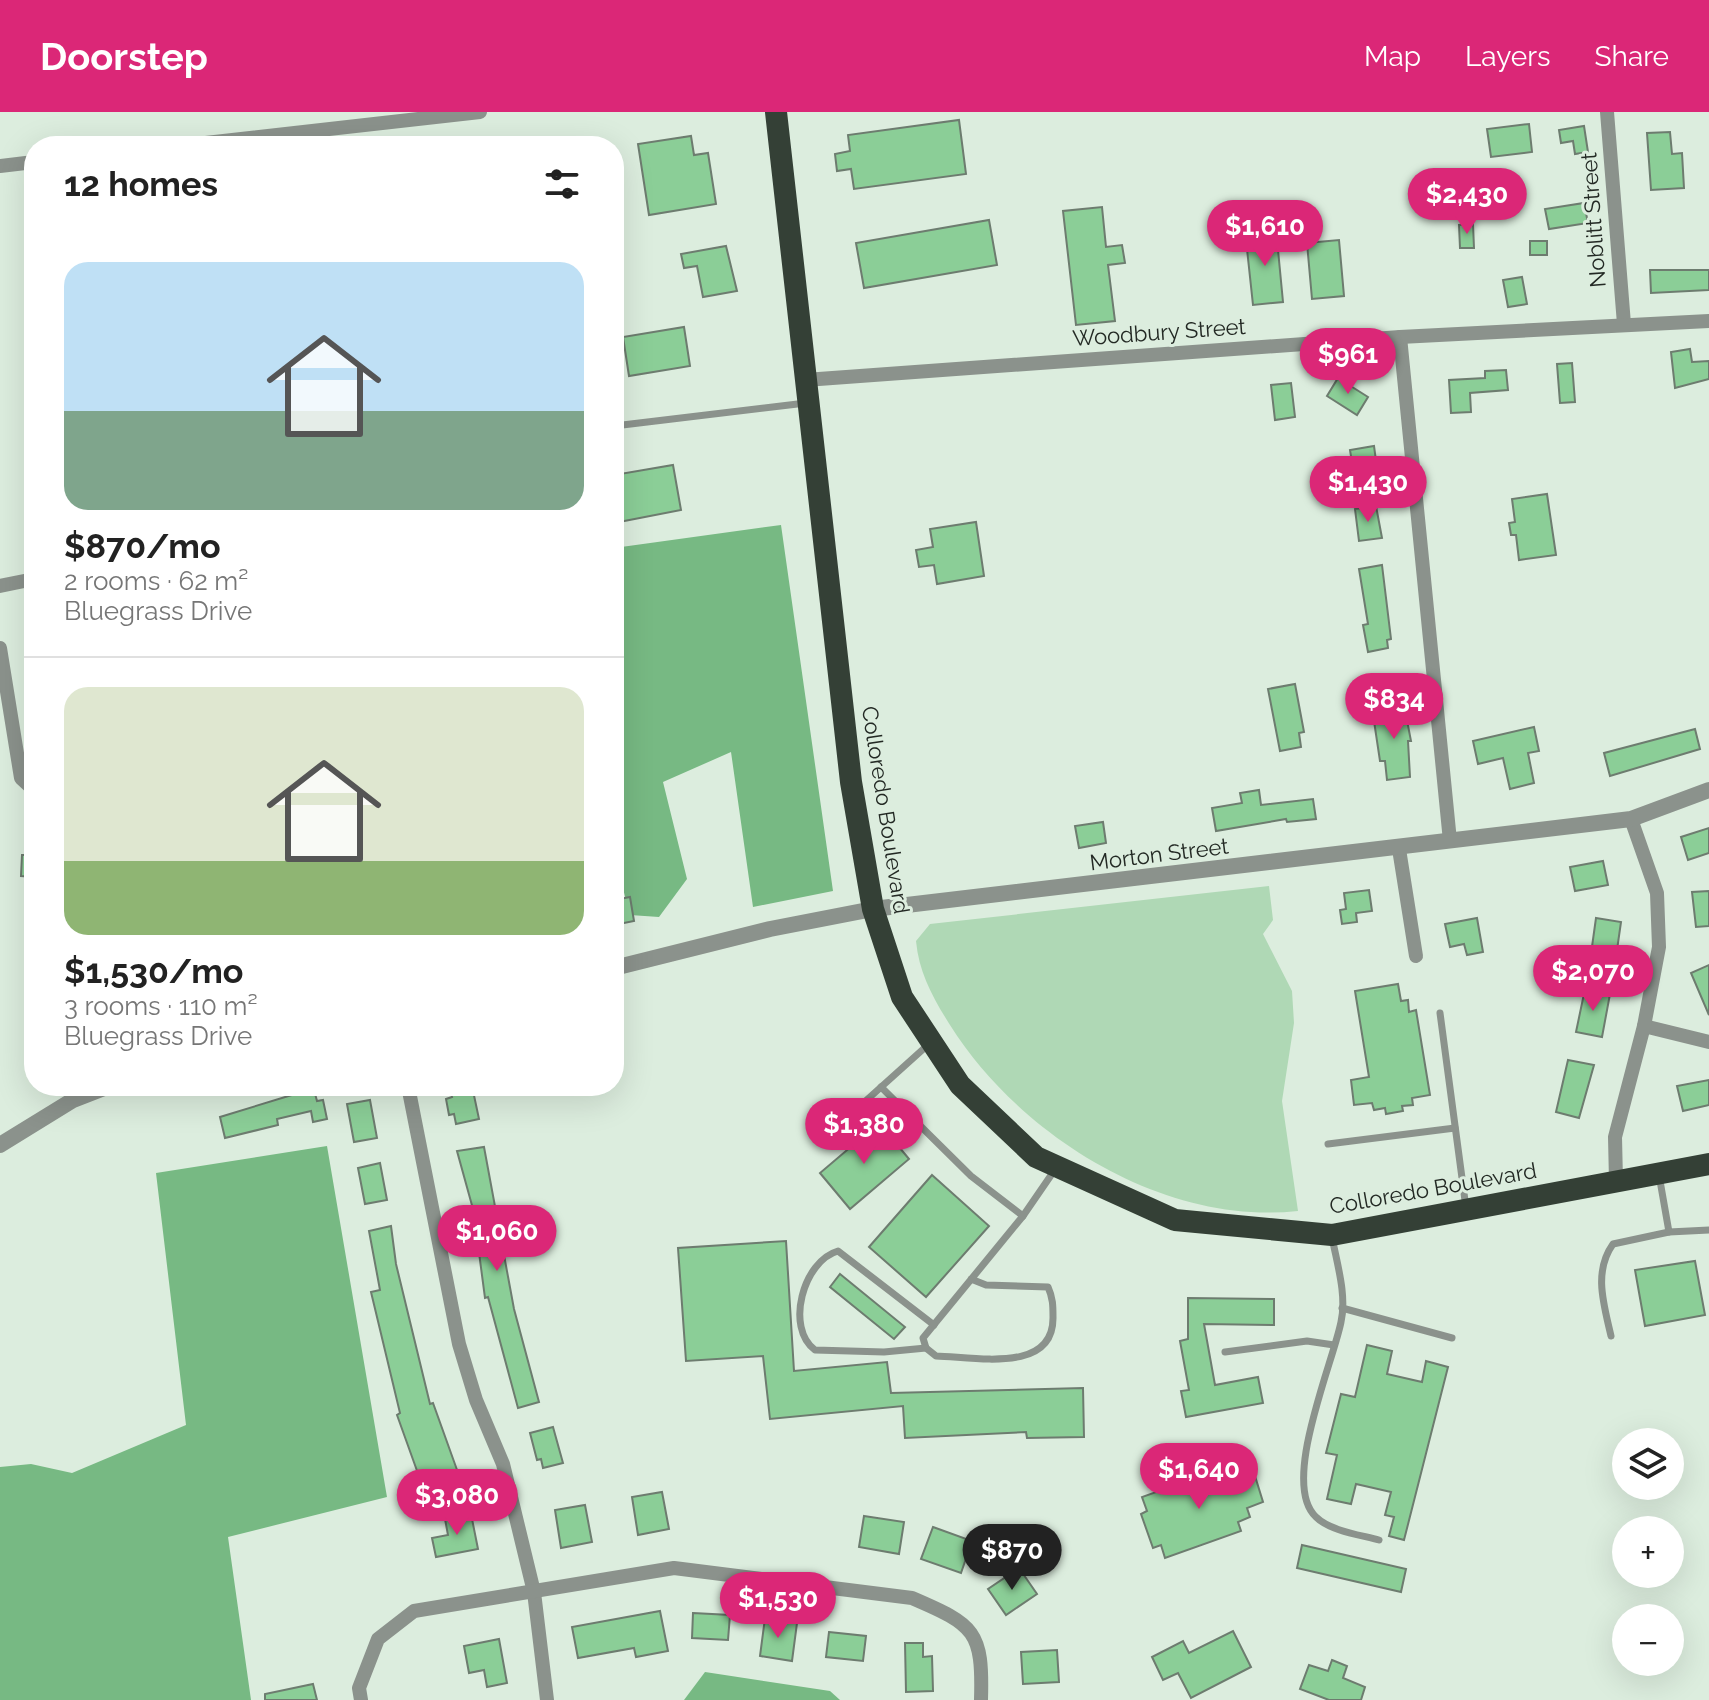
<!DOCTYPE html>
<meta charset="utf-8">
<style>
body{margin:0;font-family:Raleway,sans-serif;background:#f6f6f6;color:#222;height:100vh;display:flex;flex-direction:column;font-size:30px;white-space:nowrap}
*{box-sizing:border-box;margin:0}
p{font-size:26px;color:#767676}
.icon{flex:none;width:44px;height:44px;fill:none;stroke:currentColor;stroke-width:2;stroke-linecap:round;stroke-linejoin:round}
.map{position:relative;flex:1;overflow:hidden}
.drawer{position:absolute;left:24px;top:24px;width:600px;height:960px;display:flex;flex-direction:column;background:#fff;border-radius:32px;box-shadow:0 8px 32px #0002}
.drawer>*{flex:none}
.fabs{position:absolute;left:1612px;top:1316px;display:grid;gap:16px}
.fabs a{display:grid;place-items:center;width:72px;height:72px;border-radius:50%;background:#fff;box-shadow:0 8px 32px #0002;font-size:40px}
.price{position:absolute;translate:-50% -68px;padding:0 18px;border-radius:28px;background:#db2777;color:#fff;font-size:26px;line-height:52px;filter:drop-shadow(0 2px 4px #0008)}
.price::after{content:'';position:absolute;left:50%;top:48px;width:24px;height:18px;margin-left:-12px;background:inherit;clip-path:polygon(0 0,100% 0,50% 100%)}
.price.selected{background:#222;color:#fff}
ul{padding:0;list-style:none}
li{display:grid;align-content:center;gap:16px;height:424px;padding:0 40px}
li+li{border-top:2px solid #e0e0e0}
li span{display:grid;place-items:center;height:248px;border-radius:24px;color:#555}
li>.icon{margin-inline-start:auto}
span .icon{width:144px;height:144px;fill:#fffc;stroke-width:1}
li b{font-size:34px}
h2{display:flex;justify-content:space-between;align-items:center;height:96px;padding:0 40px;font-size:34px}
header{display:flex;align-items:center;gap:48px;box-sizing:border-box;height:112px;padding:0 40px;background:#db2777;color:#fff}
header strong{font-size:38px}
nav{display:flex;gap:44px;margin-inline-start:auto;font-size:28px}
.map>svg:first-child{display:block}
.green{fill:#afd8b5}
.forest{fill:#77b983}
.building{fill:#8bce97;stroke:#6d7c6f;stroke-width:2}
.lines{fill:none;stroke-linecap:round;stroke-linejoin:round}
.service{stroke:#8b928c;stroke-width:7}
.minor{stroke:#8b928c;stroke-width:14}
.tertiary{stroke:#8b928c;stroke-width:16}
.trunk{stroke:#344036;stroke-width:22}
.labels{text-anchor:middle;stroke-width:6;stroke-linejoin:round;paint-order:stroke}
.street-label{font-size:22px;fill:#232924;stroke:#dcedde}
</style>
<header>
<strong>Doorstep</strong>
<nav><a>Map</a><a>Layers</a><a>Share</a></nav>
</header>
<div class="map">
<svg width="1709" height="1588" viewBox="0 0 1709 1588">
<rect width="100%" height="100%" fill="#dcedde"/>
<path class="green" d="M1269 774 1273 808 1263 822 1292 879 1294 911 1282 989 1298 1099C1163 1114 1019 1023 950 913 933 886 919 861 916 829L930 812Z"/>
<g class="forest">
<path d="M781 413 833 779 753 795 731 640 663 670 687 767 659 805 630 803 614 743V436Z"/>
<path d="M327 1034 387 1385 228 1425 251 1588H0V1355L31 1352 72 1361 186 1313 156 1061Z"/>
<path d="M705 1560 830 1579 840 1588H684Z"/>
</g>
<g class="building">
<path d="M959 8 966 62 854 77 851 57 837 59 835 42 850 39 848 23Z"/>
<path d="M1529 12 1532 40 1491 45 1487 17Z"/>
<path d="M1584 14 1588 40 1575 42 1573 29 1561 31 1559 18Z"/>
<path d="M1670 20 1672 42 1682 41 1684 76 1651 78 1647 21Z"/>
<path d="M691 24 694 43 708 41 716 92 649 103 638 32Z"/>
<path d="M1584 91 1588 111 1549 117 1545 97Z"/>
<path d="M1102 95 1106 135 1122 133 1125 151 1108 153 1115 209 1076 213 1063 99Z"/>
<path d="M989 108 997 153 864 176 856 131Z"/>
<path d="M1473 112 1474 136H1460L1459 113Z"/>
<path d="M1276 117 1283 190 1253 193 1247 137 1252 136 1250 119Z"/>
<path d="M1339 128 1344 184 1312 187 1307 131Z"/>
<rect x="1530" y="129" width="17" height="14"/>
<path d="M726 134 737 179 703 185 697 154 684 156 681 142Z"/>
<path d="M1650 158H1709V178L1651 181Z"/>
<path d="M1522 165 1527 192 1508 195 1503 168Z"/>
<path d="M684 215 690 254 629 264 623 225Z"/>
<path d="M1690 237 1692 250 1709 249V267L1675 276 1671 240Z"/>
<path d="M1572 251 1575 290 1560 291 1557 252Z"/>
<path d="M1506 258 1508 278 1470 281 1471 300 1451 301 1449 268 1485 266V259Z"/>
<path d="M1338 266 1368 285 1357 303 1327 284Z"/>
<path d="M1291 271 1295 305 1275 308 1271 273Z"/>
<path d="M1374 334 1377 356 1373 357 1374 366 1355 369 1350 338Z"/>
<path d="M673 353 681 398 614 411V363Z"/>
<path d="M1547 382 1556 443 1519 448 1516 423H1511L1509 411 1515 410 1512 387Z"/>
<path d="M1376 394 1382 426 1359 429 1355 397Z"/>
<path d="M976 410 984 464 937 472 934 453 919 455 916 438 933 435 930 417Z"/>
<path d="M1382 453 1391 527 1387 528 1388 536 1368 540 1363 513 1368 512 1359 457Z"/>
<path d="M1295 572 1304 620 1299 621 1301 635 1280 639 1268 577Z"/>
<path d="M1404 593 1411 629H1408L1410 665 1387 668 1385 649H1380L1374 609 1380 608 1379 596Z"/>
<path d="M1534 615 1539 639 1528 641 1534 671 1510 677 1503 646 1478 652 1473 629Z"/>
<path d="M1695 617 1700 637 1610 664 1604 641Z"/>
<path d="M1259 678 1261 693 1313 687 1316 707 1287 710 1286 707 1216 719 1212 696 1242 691 1240 681Z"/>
<path d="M1103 710 1106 731 1079 736 1075 714Z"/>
<path d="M1709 716V741L1688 748 1681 725Z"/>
<path d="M22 743H34V765L21 764Z"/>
<path d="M1603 749 1608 773 1575 779 1570 755Z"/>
<path d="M1369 778 1372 799 1356 801 1357 810 1342 812 1340 798 1346 797 1344 781Z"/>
<path d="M1709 779V814L1696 815 1692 780Z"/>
<path d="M630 785 634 809 614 813V788Z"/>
<path d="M1477 806 1483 840 1467 843 1464 832 1450 835 1445 812Z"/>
<path d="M1596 806 1621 810 1615 852 1590 849Z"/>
<path d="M1709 853V903L1691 861Z"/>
<path d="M1398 872 1401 889 1408 888 1409 900 1416 898 1430 983 1412 986 1413 993 1402 994 1403 999 1386 1002 1385 996 1374 998 1372 991 1354 993 1351 968 1369 965 1355 879Z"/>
<path d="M1585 877 1610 882 1602 925 1576 920Z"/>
<path d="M1568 948 1594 953 1579 1006 1556 1000Z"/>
<path d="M1709 968V993L1683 999 1677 974Z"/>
<path d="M293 974H313L317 989 323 988 327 1007 313 1010 311 999 277 1007 278 1013 225 1026 220 1005 295 982Z"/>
<path d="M472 974 479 1007 456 1012 454 1002 449 1003 446 987 452 985 450 977Z"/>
<path d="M370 988 377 1026 354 1030 347 992Z"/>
<path d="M879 1011 909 1047 850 1097 820 1061Z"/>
<path d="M484 1035 514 1197 539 1290 518 1296 488 1185 485 1186 478 1133 468 1098 473 1097 457 1039Z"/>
<path d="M380 1051 387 1088 365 1092 358 1056Z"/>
<path d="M932 1063 989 1114 926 1185 869 1135Z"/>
<path d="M391 1114 396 1152 430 1292 433 1291 461 1369 425 1381 397 1303 400 1301 371 1180 380 1178 369 1119Z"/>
<path d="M786 1129 794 1259 887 1250 891 1281 1083 1276 1084 1325 1027 1326 1026 1320 905 1326 903 1294 770 1307 763 1244 686 1249 678 1136Z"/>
<path d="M1695 1149 1705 1203 1645 1214 1635 1158Z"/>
<path d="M840 1162 905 1215 894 1227 830 1175Z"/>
<path d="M1188 1186 1274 1187V1213L1204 1212 1215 1273 1258 1265 1263 1291 1186 1305 1181 1279 1189 1278 1180 1229 1188 1227Z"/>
<path d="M1367 1233 1392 1239 1387 1262 1422 1270 1426 1249 1448 1255 1404 1428 1389 1424 1394 1405 1385 1403 1391 1380 1356 1372 1351 1392 1327 1387 1337 1343 1326 1341 1341 1282 1355 1285Z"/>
<path d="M553 1315 563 1351 543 1356 541 1347 537 1348 530 1321Z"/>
<path d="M1218 1358 1221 1366 1234 1361 1237 1370 1255 1364 1263 1390 1247 1396 1250 1405 1238 1410 1241 1419 1165 1446 1161 1433 1153 1436 1141 1402 1147 1399 1142 1385Z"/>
<path d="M662 1380 669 1417 638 1423 632 1385Z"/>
<path d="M585 1393 592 1430 561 1436 555 1398Z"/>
<path d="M471 1402 478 1437 436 1445 432 1426 448 1423 445 1407Z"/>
<path d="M864 1404 904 1410 899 1442 859 1435Z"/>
<path d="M933 1415 972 1429 961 1461 921 1447Z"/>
<path d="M1302 1433 1406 1457 1401 1480 1297 1456Z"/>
<path d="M1019 1456 1037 1482 1006 1503 988 1477Z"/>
<path d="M660 1499 668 1539 636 1545 634 1536 578 1546 572 1515Z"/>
<path d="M693 1501 730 1503 728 1528 692 1526Z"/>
<path d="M765 1506 797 1511 792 1549 760 1544Z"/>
<path d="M1233 1519 1251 1555 1191 1586 1178 1561 1163 1568 1152 1545 1183 1529 1189 1541Z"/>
<path d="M829 1520 866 1524 863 1549 826 1545Z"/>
<path d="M499 1527 507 1571 487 1575 484 1558 469 1561 464 1534Z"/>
<path d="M905 1531H923V1545L932 1544 933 1579 906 1580Z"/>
<path d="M1057 1538 1059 1570 1023 1572 1021 1540Z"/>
<path d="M1332 1548 1347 1554 1343 1566 1365 1575 1361 1588H1329L1300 1577 1309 1553 1328 1559Z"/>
<path d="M313 1572 317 1588H265V1582Z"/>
</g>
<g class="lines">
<g class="service">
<path d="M614 314 806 291"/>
<path d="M1440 901 1466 1096"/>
<path d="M881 975 971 1064 1023 1104"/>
<path d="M830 1021 930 931"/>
<path d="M1328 1032 1455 1016"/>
<path d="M1659 1063 1669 1120 1709 1118"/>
<path d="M1332 1125C1337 1152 1347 1183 1341 1210 1333 1251 1280 1372 1316 1405 1330 1419 1361 1423 1379 1428"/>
<path d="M971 1167 986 1173 1048 1175C1053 1186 1053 1194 1053 1205 1054 1262 975 1245 936 1244L926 1236 923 1226 1023 1104 1056 1056"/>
<path d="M1342 1196 1452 1226"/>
<path d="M1611 1224C1604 1193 1593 1160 1613 1132L1669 1120"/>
<path d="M926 1236 884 1240 815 1238C785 1216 803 1149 838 1139L934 1213"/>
<path d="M1225 1240 1307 1229 1334 1233"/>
</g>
<g class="minor">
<path d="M1607 0 1624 212"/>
<path d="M179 34 480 0"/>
<path d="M0 54 34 50"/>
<path d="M1400 225 1450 729"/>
<path d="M805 268 1400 225 1709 209"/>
<path d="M0 474 34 467"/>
<path d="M0 536 21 666 34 678"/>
<path d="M1399 737 1416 844"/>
<path d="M1644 914 1709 930"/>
<path d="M408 974 459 1232 476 1288 503 1352 534 1480 547 1588"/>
<path d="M1616 1069 1615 1025 1644 914 1659 835 1657 781 1631 707"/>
<path d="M361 1588 359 1576 378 1527 414 1499 674 1456 912 1486C975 1513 983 1519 981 1588"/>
</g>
<g class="tertiary">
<path d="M614 856 770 817 873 797 1631 707 1709 678"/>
<path d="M0 1033 73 988 109 974"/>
</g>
<path class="trunk" d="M776 0 851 670 873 797 902 885 960 973 1036 1045 1175 1108 1332 1123 1709 1052"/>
</g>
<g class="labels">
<g class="street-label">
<text transform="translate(1593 108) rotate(-94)" y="8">Noblitt Street</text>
<text transform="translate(1159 220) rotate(-4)" y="8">Woodbury Street</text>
<text transform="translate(886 698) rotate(81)" y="8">Colloredo Boulevard</text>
<text transform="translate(1159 742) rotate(-7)" y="8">Morton Street</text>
<text transform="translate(1433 1076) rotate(-10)" y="8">Colloredo Boulevard</text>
</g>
</g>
</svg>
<div class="fabs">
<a><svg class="icon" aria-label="layers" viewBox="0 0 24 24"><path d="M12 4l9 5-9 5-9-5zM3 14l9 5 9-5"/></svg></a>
<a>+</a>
<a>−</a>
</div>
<b class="price" style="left:1467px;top:124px">$2,430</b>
<b class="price" style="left:1265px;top:156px">$1,610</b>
<b class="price" style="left:1348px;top:284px">$961</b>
<b class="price" style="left:1368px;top:412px">$1,430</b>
<b class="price" style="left:1394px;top:629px">$834</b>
<b class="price" style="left:1593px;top:901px">$2,070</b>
<b class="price" style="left:864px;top:1054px">$1,380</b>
<b class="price" style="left:497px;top:1161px">$1,060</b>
<b class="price" style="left:1199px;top:1399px">$1,640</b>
<b class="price" style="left:457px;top:1425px">$3,080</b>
<b class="price selected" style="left:1012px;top:1480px">$870</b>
<b class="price" style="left:778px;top:1528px">$1,530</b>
<section class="drawer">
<h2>12 homes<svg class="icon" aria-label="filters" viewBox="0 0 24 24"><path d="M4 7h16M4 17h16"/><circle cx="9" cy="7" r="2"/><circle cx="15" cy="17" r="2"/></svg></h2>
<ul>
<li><span style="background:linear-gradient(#bfe0f5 60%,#7fa58c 0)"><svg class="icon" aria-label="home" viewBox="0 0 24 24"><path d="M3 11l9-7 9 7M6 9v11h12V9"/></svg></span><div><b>$870/mo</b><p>2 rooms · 62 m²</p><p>Bluegrass Drive</p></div></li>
<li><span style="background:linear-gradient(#dfe7d0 70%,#8fb573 0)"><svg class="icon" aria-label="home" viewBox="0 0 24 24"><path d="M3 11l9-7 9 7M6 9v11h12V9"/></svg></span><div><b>$1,530/mo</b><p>3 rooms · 110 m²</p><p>Bluegrass Drive</p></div></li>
</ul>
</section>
</div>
